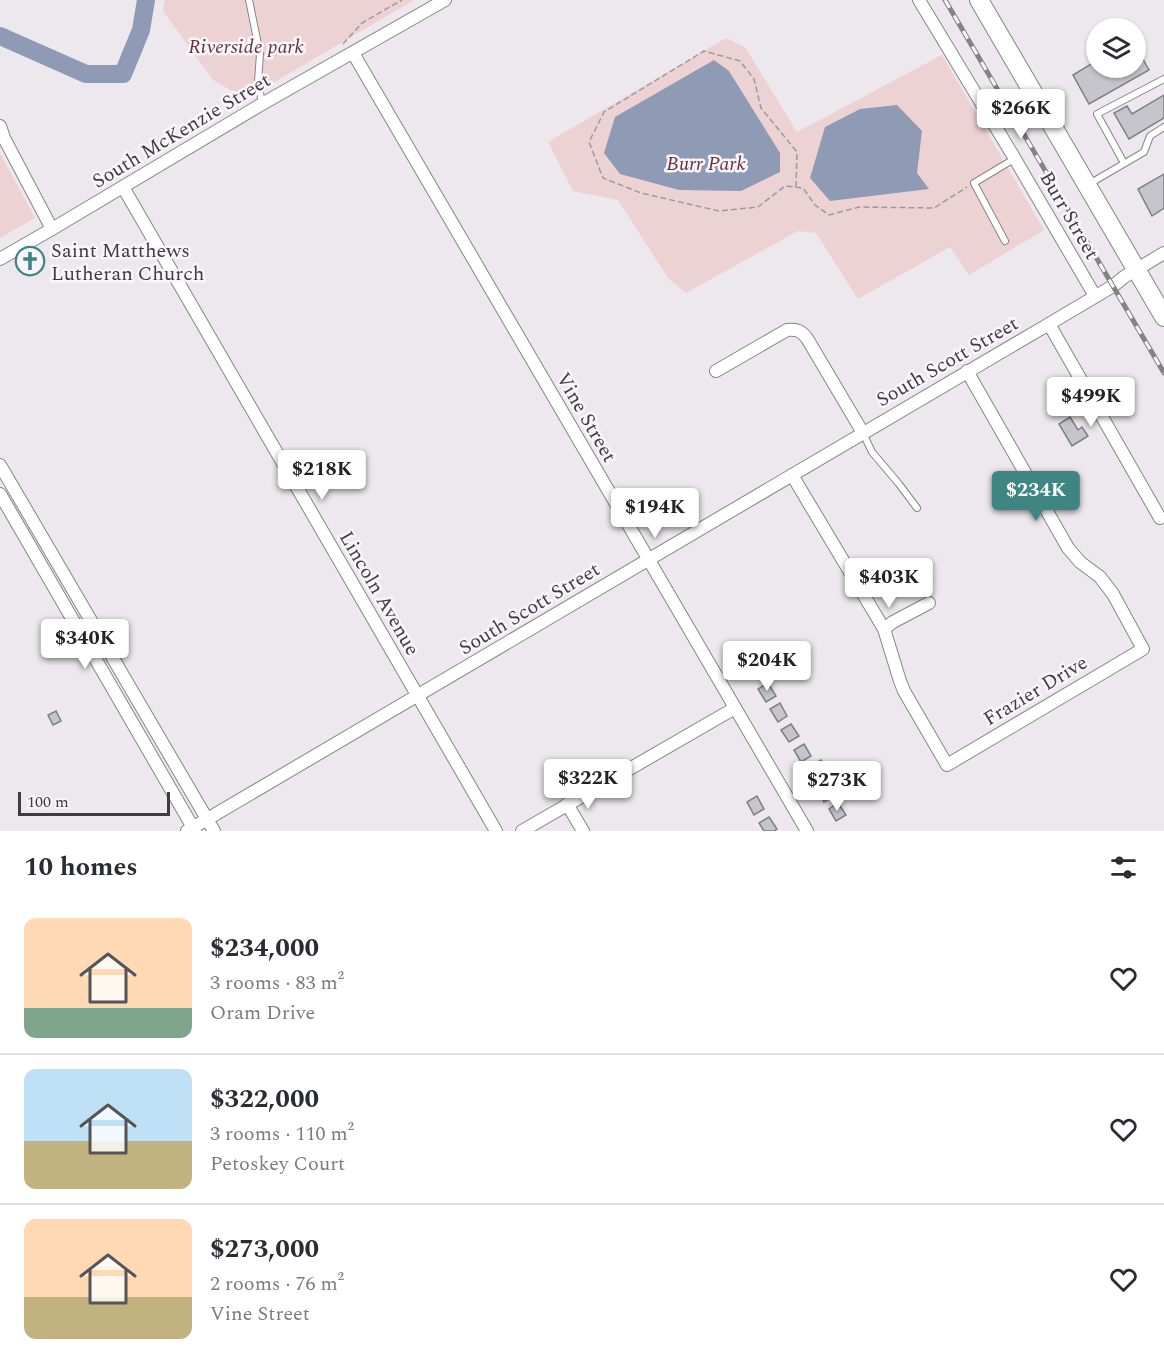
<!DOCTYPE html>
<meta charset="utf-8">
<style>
body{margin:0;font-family:Spectral,serif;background:#f2f2f3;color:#2b2b33;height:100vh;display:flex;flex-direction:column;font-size:22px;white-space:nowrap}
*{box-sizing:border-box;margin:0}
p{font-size:20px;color:#7c7c81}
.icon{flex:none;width:33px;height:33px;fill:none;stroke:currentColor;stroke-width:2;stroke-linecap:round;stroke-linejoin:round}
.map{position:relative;height:831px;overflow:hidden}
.panel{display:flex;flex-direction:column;background:#fff;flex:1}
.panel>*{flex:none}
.fabs{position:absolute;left:1086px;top:18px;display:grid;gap:12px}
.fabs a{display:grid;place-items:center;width:60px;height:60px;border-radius:50%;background:#fff;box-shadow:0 2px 4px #0004;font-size:30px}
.scale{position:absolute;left:18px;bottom:15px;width:152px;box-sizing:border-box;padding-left:6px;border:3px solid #3d3c3e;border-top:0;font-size:16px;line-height:21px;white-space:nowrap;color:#3d3c3e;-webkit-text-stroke:4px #f9f5fa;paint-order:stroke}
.price{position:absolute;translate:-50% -51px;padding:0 14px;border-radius:6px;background:#fff;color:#222;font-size:20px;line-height:39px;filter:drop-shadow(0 2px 3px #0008)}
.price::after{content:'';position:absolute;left:50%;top:36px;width:18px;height:14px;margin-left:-9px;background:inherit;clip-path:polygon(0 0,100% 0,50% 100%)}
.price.selected{background:#3f8683;color:#fff}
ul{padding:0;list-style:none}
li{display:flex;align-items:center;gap:18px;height:150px;padding:0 24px}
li+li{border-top:2px solid #e1e1e2}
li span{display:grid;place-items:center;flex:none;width:168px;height:120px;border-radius:12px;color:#555}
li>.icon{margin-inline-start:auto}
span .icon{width:72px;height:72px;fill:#fffc;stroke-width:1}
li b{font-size:26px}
h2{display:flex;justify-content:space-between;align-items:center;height:72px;padding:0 24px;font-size:26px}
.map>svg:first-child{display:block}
.green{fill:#edd2d4}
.water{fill:#8f9ab5}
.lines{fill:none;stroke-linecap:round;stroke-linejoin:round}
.river{stroke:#8f9ab5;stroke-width:18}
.building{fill:#c6c5cb;stroke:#7f7e83;stroke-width:1.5}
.lane-casing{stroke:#888489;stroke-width:8}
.street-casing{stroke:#888489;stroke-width:14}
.primary-casing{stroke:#888489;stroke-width:20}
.path{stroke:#9d9a9e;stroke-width:1.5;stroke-dasharray:6 3;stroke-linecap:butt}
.lane{stroke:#fff;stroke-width:6}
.street{stroke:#fff;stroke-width:12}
.primary{stroke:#fff;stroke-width:18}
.rail-casing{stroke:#848285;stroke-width:5}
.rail{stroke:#f9f5fa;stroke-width:3;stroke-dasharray:9;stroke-linecap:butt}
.labels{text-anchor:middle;stroke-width:5;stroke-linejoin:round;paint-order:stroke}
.park-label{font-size:20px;font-style:italic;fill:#64333a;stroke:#f9f5fa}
.street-label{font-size:20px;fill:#3d3c3e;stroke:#f9f5fa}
.poi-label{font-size:20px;fill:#3d3c3e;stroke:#f9f5fa;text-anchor:start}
</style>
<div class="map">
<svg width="1164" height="831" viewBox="0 0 1164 831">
<rect width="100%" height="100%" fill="#ece8ed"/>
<g class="green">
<path d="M165 0H414L246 99 213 80 163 11Z"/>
<path d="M726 38 745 47 797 132 942 55 1044 230 969 275 950 247 858 299 816 233 798 231 686 293 668 278 618 200 573 191 548 142Z"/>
<path d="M0 153 35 218 0 238Z"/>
</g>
<g class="water">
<path d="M714 60 729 71 780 153V172L741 191 679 190 620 174 604 153 615 117Z"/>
<path d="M897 105 922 131 917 173 929 189 830 201 810 178 825 127 860 109Z"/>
</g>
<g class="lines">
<path class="river" d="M0 36 86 74H123L141 30 146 0"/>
</g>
<g class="building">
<path d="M1136 47 1149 70 1089 104 1073 75 1096 61V68H1136Z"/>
<path d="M1164 95V118L1129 139 1114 113 1127 106 1132 114Z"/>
<path d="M1164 174V208L1152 216 1138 189Z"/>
<path d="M1070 417 1078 430 1082 427 1088 436 1072 446 1059 424Z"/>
<path d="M768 683 776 696 766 702 758 689Z"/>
<path d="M780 703 787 716 778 722 770 709Z"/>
<path d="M56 711 61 721 53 725 48 715Z"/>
<path d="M791 724 799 736 789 742 781 730Z"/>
<path d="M804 744 811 756 801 762 794 750Z"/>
<path d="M821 760 828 772 813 781 805 769Z"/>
<path d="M827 783 834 796 824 802 817 789Z"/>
<path d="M757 796 764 809 754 815 747 802Z"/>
<path d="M838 803 846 815 836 821 829 809Z"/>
<path d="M769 817 777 829 774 831H764L759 823Z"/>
</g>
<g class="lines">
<g class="lane-casing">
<g id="lane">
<path d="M249 0 260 54 258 81 262 104"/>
<path d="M1124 163 1097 114 1164 79"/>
<path d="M1089 184 1144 152 1150 136 1164 127"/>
<path d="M1005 241 974 183 1014 159"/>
<path d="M863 433 872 452 899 484 917 508"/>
</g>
</g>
<g class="street-casing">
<g id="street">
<path d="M919 0 1015 159 1095 296"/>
<path d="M353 53 807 831"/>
<path d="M0 126 4 138 52 229"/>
<path d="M123 187 496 831"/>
<path d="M0 259 52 229 262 104 445 0"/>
<path d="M1049 324 1160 518"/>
<path d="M716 371 787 330C798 329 802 331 808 340L863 433"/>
<path d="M0 465 214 831"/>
<path d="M792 475 884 629 900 681 904 691 947 765 1143 649 1113 594 1100 577 1080 562 1068 548 967 371"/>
<path d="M0 494 195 831"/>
<path d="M884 629 893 622 929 603"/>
<path d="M567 804 583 831"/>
<path d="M187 831 1049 324 1113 286 1124 277 1164 253"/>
<path d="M522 831 735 708"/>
</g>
</g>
<g class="primary-casing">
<path id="primary" d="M979 0 1164 317"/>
</g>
<g class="path">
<path d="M343 44 362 23 402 0"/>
<path d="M796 187 797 152 761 108 754 79 740 61 704 51 604 112 589 142 603 178 641 193 719 211 758 207 785 186 803 188 815 205 829 215 859 207 934 208 967 187"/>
</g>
<use href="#lane" class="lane"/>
<use href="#street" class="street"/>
<use href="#primary" class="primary"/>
<g class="rail-casing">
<path id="rail" d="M945 0 1164 373"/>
</g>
<use href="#rail" class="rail"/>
</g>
<defs>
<g id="church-ring" transform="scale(1.5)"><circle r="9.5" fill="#f9f5fa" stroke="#3f8683" stroke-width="1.5"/><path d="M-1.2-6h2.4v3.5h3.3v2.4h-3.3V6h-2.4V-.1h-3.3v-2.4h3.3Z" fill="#3f8683"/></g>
</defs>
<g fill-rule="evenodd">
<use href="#church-ring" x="30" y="261"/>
</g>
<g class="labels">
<g class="park-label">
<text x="246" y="53">Riverside park</text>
<text x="706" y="170">Burr Park</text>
</g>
<g class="street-label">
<text transform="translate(181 130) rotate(-31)" y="7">South McKenzie Street</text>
<text transform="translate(1070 215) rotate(60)" y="7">Burr Street</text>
<text transform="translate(947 361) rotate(-30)" y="7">South Scott Street</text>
<text transform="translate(587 417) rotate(60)" y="7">Vine Street</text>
<text transform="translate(380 593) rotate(60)" y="7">Lincoln Avenue</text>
<text transform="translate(529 608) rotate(-31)" y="7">South Scott Street</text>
<text transform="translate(1035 690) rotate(-31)" y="7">Frazier Drive</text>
</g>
<g class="poi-label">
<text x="51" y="257">Saint Matthews<tspan x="51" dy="23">Lutheran Church</tspan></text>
</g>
</g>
</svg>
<div class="fabs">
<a><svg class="icon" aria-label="layers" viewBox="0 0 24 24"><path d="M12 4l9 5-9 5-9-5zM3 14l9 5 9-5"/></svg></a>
</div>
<div class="scale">100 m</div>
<b class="price" style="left:1021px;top:140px">$266K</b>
<b class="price" style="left:1091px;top:428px">$499K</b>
<b class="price" style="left:322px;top:501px">$218K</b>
<b class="price selected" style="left:1036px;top:522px">$234K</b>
<b class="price" style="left:655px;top:539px">$194K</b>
<b class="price" style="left:889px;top:609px">$403K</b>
<b class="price" style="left:85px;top:670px">$340K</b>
<b class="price" style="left:767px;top:692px">$204K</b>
<b class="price" style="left:588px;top:810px">$322K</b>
<b class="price" style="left:837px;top:812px">$273K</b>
</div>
<section class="panel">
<h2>10 homes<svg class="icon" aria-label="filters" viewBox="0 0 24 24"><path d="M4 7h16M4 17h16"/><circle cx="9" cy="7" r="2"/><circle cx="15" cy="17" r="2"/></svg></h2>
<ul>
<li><span style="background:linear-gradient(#ffd9b3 75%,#7fa58c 0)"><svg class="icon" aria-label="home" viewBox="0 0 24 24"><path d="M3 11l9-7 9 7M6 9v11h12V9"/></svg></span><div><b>$234,000</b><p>3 rooms · 83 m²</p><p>Oram Drive</p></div><svg class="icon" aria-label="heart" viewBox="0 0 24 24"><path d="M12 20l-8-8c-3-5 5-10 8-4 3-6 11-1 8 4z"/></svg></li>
<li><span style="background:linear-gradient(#bfe0f5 60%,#c2b280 0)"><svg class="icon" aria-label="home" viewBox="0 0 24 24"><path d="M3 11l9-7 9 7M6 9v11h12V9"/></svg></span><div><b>$322,000</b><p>3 rooms · 110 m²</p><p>Petoskey Court</p></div><svg class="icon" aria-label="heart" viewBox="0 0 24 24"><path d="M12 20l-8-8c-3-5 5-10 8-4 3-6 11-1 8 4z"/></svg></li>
<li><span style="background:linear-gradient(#ffd9b3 65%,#c2b280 0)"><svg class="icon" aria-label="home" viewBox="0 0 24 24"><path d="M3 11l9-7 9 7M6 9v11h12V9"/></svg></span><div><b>$273,000</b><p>2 rooms · 76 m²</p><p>Vine Street</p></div><svg class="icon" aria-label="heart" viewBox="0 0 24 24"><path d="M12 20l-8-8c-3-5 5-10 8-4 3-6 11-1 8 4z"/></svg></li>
</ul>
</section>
